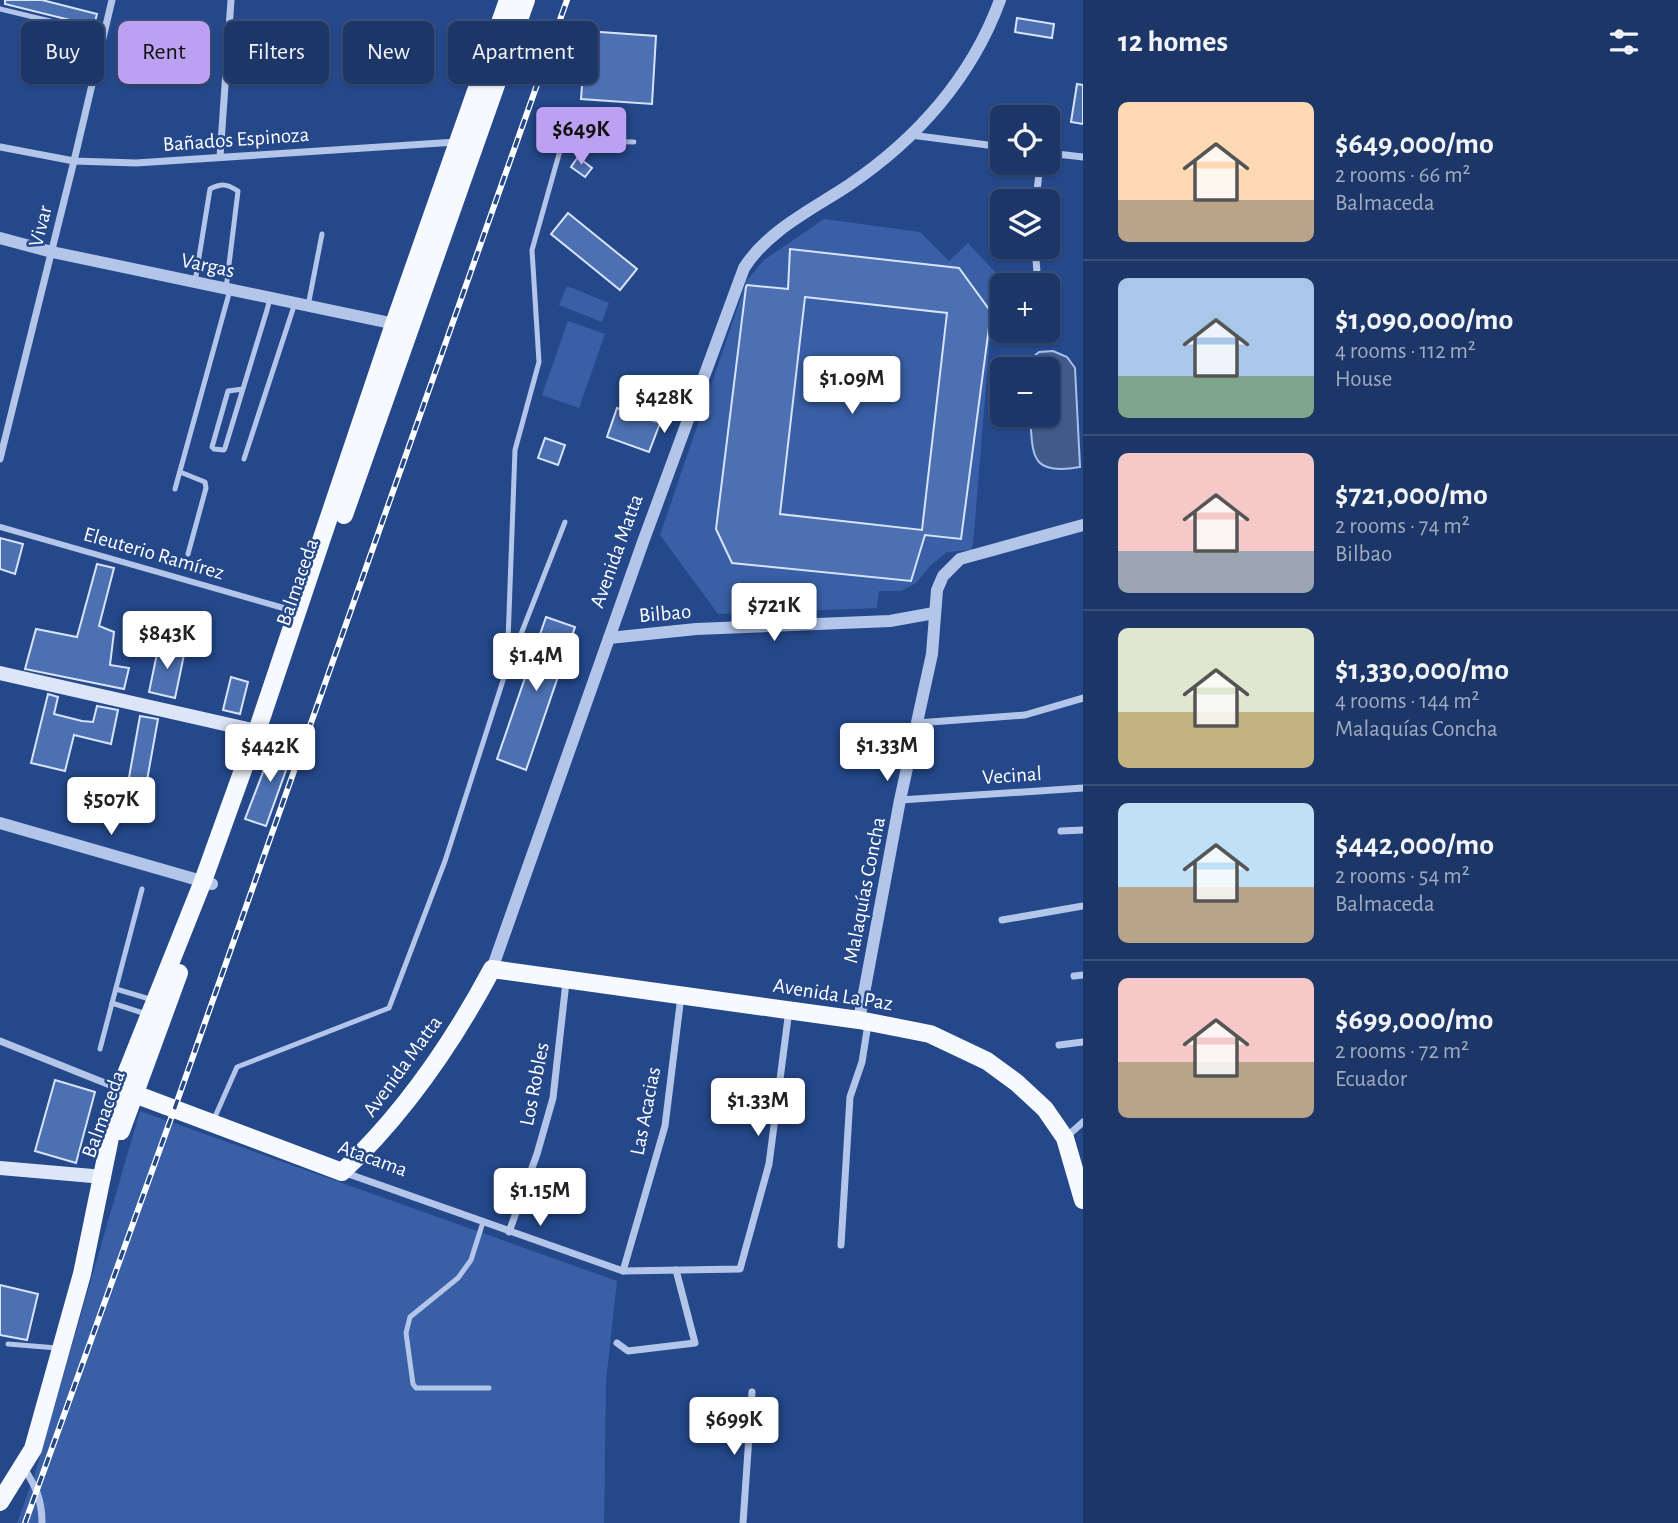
<!DOCTYPE html>
<meta charset="utf-8">
<style>
body{margin:0;font-family:"Alegreya Sans",sans-serif;background:#253e6e;color:#f1f3f6;height:100vh;display:flex;flex-direction:column;font-size:26px;white-space:nowrap}
*{box-sizing:border-box;margin:0}
p{font-size:23px;color:#a0abc0}
.icon{flex:none;width:38px;height:38px;fill:none;stroke:currentColor;stroke-width:2;stroke-linecap:round;stroke-linejoin:round}
.map{position:relative;flex:1;overflow:hidden}
.details{display:flex;flex-direction:column;background:#1c3668;width:595px}
.details>*{flex:none}
.guide{position:absolute;left:21px;top:21px;width:665px;height:63px;display:flex;gap:14px}
.tools{position:absolute;left:990px;top:105px;display:grid;gap:14px}
.tools a{display:grid;place-items:center;width:70px;height:70px;border-radius:10px;background:#1c3668;box-shadow:0 2px 5px #0004,0 0 0 2px #3a507c;font-size:35px}
.price{position:absolute;translate:-50% -60px;padding:0 16px;border-radius:7px;background:#fff;color:#222;font-size:23px;line-height:46px;filter:drop-shadow(0 2px 4px #0008)}
.price::after{content:'';position:absolute;left:50%;top:42px;width:21px;height:16px;margin-left:-10px;background:inherit;clip-path:polygon(0 0,100% 0,50% 100%)}
.price.on{background:#bca0f2;color:#111}
ul{padding:0;list-style:none}
li{display:flex;align-items:center;gap:21px;height:175px;padding:0 35px}
li+li{border-top:2px solid #3a507c}
li span{display:grid;place-items:center;flex:none;width:196px;height:140px;border-radius:10px;color:#555}
li>.icon{margin-inline-start:auto}
span .icon{width:84px;height:84px;fill:#fffc;stroke-width:1}
li b{font-size:30px}
h2{display:flex;justify-content:space-between;align-items:center;height:84px;padding:0 35px;font-size:30px}
.pill{padding:0 24px;border-radius:10px;background:#1c3668;box-shadow:0 2px 5px #0004,0 0 0 2px #3a507c;font-size:24px;line-height:63px}
.pill.on{background:#bca0f2;color:#111}
main{display:flex;flex:1;min-height:0}
.map>svg:first-child{display:block}
.green{fill:#3960a7}
.water{fill:#415a8a;stroke:#a7c0eb;stroke-width:2}
.building{fill:#4d70b2;stroke:#d7e3f8;stroke-width:2;fill-rule:evenodd}
.lines{fill:none;stroke-linecap:round;stroke-linejoin:round}
.service{stroke:#b3c6ea;stroke-width:5}
.pedestrian{stroke:#b3c6ea;stroke-width:6}
.minor{stroke:#b3c6ea;stroke-width:7}
.tertiary{stroke:#b3c6ea;stroke-width:12}
.secondary{stroke:#dde6f8;stroke-width:14}
.primary{stroke:#f6f9fe;stroke-width:18}
.rail-casing{stroke:#fff;stroke-width:6}
.rail{stroke:#25488a;stroke-width:3.5;stroke-dasharray:10;stroke-linecap:butt}
.labels{text-anchor:middle;stroke-width:5;stroke-linejoin:round;paint-order:stroke}
.street-label{font-size:21px;fill:#fff;stroke:#25488a}
</style>
<main>
<div class="map">
<svg width="1083" height="1523" viewBox="0 0 1083 1523">
<rect width="100%" height="100%" fill="#25488a"/>
<g class="green">
<path d="M824 219 920 232 949 261 968 243 1007 285H1003V331H1015V333L990 337 973 545 971 550 947 552 931 565 916 583 901 591H879L877 608 718 614 660 535 747 280 764 260Z"/>
<path d="M567 286 609 303 602 322 559 305Z"/>
<path d="M568 321 605 334 579 408 542 395Z"/>
<path d="M140 1111 617 1281 606 1381 604 1523H17L35 1473Z"/>
</g>
<path class="water" d="M1053 351 1067 357 1075 368 1080 467C1029 476 1033 455 1030 415H1048V369H1026L1025 364 1039 352Z"/>
<g class="building">
<path d="M5 0H42L97 14 94 26 5 4Z"/>
<path d="M1017 18 1054 24 1052 38 1015 32Z"/>
<path d="M586 31 656 36 652 104 581 99Z"/>
<path d="M1077 84 1083 85V124L1071 122Z"/>
<path d="M578 157 592 168 585 177 571 167Z"/>
<path d="M568 213 637 269 620 290 551 234Z"/>
<path d="M790 249 959 268 991 312 961 539 925 535 911 581 732 563 716 529 746 287 747 285 788 289ZM805 297 947 313 922 530 780 514Z"/>
<path d="M617 408 660 423 649 452 607 437Z"/>
<path d="M545 438 565 445 558 465 538 458Z"/>
<path d="M0 538 23 544 15 574 0 569Z"/>
<path d="M97 564 114 568 99 626 114 632 110 665 129 668 124 689 25 669 36 629 77 637Z"/>
<path d="M546 617 575 627 526 770 497 759Z"/>
<path d="M159 644 185 650 175 698 149 692Z"/>
<path d="M231 677 248 682 240 714 223 710Z"/>
<path d="M48 694 58 697 54 714 82 721 93 722 97 706 118 710 111 744 74 735 65 771 31 763Z"/>
<path d="M140 716 158 719 146 786 128 783Z"/>
<path d="M275 741 294 748 266 826 245 819Z"/>
<path d="M55 1080 95 1092 76 1163 35 1151Z"/>
<path d="M0 1285 38 1294 27 1340 0 1335Z"/>
</g>
<g class="lines">
<g class="service">
<path d="M0 9 104 34"/>
<path d="M195 282 210 189C222 183 227 184 238 191L226 289"/>
<path d="M308 306 322 234"/>
<path d="M243 389 228 391 212 447 214 449 224 450 225 448 267 310 270 298"/>
<path d="M244 459 295 303"/>
<path d="M180 472 205 482 206 488 188 554"/>
<path d="M175 489 230 290"/>
<path d="M510 662 565 522"/>
<path d="M116 989 153 1000"/>
<path d="M112 1003 146 1014"/>
<path d="M100 1049 142 889"/>
<path d="M214 1119 237 1067 389 1008 445 861 507 668 515 450 539 362 532 250 563 140 634 142"/>
<path d="M483 1222 471 1260 458 1278 410 1317 406 1333 413 1384 416 1388H489"/>
<path d="M8 1344 57 1348"/>
</g>
<path class="pedestrian" d="M0 527 294 611"/>
<g class="minor">
<path d="M911 135 1003 147"/>
<path d="M0 147 74 161 136 163 456 142"/>
<path d="M1048 153 1083 157"/>
<path d="M220 157 231 0"/>
<path d="M1036 201 1040 163"/>
<path d="M1035 247 1038 285"/>
<path d="M0 459 74 161 112 0"/>
<path d="M917 723 1025 715 1083 698"/>
<path d="M900 800 1083 788"/>
<path d="M1061 831 1083 830"/>
<path d="M1002 920 1083 906"/>
<path d="M1074 976 1083 975"/>
<path d="M0 1041 120 1089"/>
<path d="M1059 1045 1083 1042"/>
<path d="M1065 1138 1083 1122"/>
<path d="M343 1172 623 1271 740 1269 769 1164 789 1010"/>
<path d="M509 1232 537 1154 553 1098 566 982"/>
<path d="M841 1245 850 1097 862 1062 868 1024"/>
<path d="M623 1271 665 1126 681 996"/>
<path d="M617 1343 628 1351 695 1343 676 1270"/>
<path d="M23 1467C36 1486 42 1500 42 1523"/>
<path d="M743 1523 752 1392"/>
</g>
<g class="tertiary">
<path d="M0 238 52 252 400 325"/>
<path d="M609 638 696 629 890 621 934 613"/>
<path d="M0 823 212 884"/>
<path d="M492 969 643 542 744 268C768 230 813 209 849 185 917 139 972 77 1000 0"/>
<path d="M859 1020 900 800 932 654 937 590 943 576 960 559 1083 525"/>
</g>
<g class="secondary">
<path d="M0 673 269 734"/>
<path d="M0 1168 104 1177"/>
</g>
<g class="primary">
<path d="M344 515 526 0"/>
<path d="M124 1090 342 1172C405 1113 452 1044 492 969L859 1020 930 1034 987 1061 1017 1083 1045 1109 1065 1138 1083 1200"/>
<path d="M121 1131 179 973"/>
<path d="M0 1502 33 1449 82 1274 120 1089 203 881 257 731 394 324 508 0"/>
</g>
<g class="rail-casing">
<path id="rail" d="M25 1523 174 1110 567 0"/>
</g>
<use href="#rail" class="rail"/>
</g>
<g class="labels">
<g class="street-label">
<text transform="translate(236 139) rotate(-4)" y="7">Bañados Espinoza</text>
<text transform="translate(40 226) rotate(-76)" y="7">Vivar</text>
<text transform="translate(208 265) rotate(12)" y="7">Vargas</text>
<text transform="translate(616 551) rotate(-70)" y="7">Avenida Matta</text>
<text transform="translate(154 553) rotate(16)" y="7">Eleuterio Ramírez</text>
<text transform="translate(297 582) rotate(-71)" y="7">Balmaceda</text>
<text transform="translate(665 613) rotate(-5)" y="7">Bilbao</text>
<text transform="translate(1012 775) rotate(-4)" y="7">Vecinal</text>
<text transform="translate(864 890) rotate(-79)" y="7">Malaquías Concha</text>
<text transform="translate(833 994) rotate(9)" y="7">Avenida La Paz</text>
<text transform="translate(402 1066) rotate(-54)" y="7">Avenida Matta</text>
<text transform="translate(534 1084) rotate(-79)" y="7">Los Robles</text>
<text transform="translate(645 1111) rotate(-79)" y="7">Las Acacias</text>
<text transform="translate(103 1114) rotate(-70)" y="7">Balmaceda</text>
<text transform="translate(373 1158) rotate(20)" y="7">Atacama</text>
</g>
</g>
</svg>
<div class="tools">
<a><svg class="icon" aria-label="locate" viewBox="0 0 24 24"><circle cx="12" cy="12" r="6"/><path d="M12 2v4M12 18v4M2 12h4M18 12h4"/></svg></a>
<a><svg class="icon" aria-label="layers" viewBox="0 0 24 24"><path d="M12 4l9 5-9 5-9-5zM3 14l9 5 9-5"/></svg></a>
<a>+</a>
<a>−</a>
</div>
<b class="price on" style="left:581px;top:167px">$649K</b>
<b class="price" style="left:852px;top:416px">$1.09M</b>
<b class="price" style="left:664px;top:435px">$428K</b>
<b class="price" style="left:774px;top:643px">$721K</b>
<b class="price" style="left:167px;top:671px">$843K</b>
<b class="price" style="left:536px;top:693px">$1.4M</b>
<b class="price" style="left:887px;top:783px">$1.33M</b>
<b class="price" style="left:270px;top:784px">$442K</b>
<b class="price" style="left:111px;top:837px">$507K</b>
<b class="price" style="left:758px;top:1138px">$1.33M</b>
<b class="price" style="left:540px;top:1228px">$1.15M</b>
<b class="price" style="left:734px;top:1457px">$699K</b>
<div class="guide">
<a class="pill">Buy</a>
<a class="pill on">Rent</a>
<a class="pill">Filters</a>
<a class="pill">New</a>
<a class="pill">Apartment</a>
</div>
</div>
<section class="details">
<h2>12 homes<svg class="icon" aria-label="filters" viewBox="0 0 24 24"><path d="M4 7h16M4 17h16"/><circle cx="9" cy="7" r="2"/><circle cx="15" cy="17" r="2"/></svg></h2>
<ul>
<li><span style="background:linear-gradient(#ffd9b3 70%,#b9a48a 0)"><svg class="icon" aria-label="home" viewBox="0 0 24 24"><path d="M3 11l9-7 9 7M6 9v11h12V9"/></svg></span><div><b>$649,000/mo</b><p>2 rooms · 66 m²</p><p>Balmaceda</p></div></li>
<li><span style="background:linear-gradient(#a9c7e8 70%,#7fa58c 0)"><svg class="icon" aria-label="home" viewBox="0 0 24 24"><path d="M3 11l9-7 9 7M6 9v11h12V9"/></svg></span><div><b>$1,090,000/mo</b><p>4 rooms · 112 m²</p><p>House</p></div></li>
<li><span style="background:linear-gradient(#f6c9c9 70%,#9aa5b1 0)"><svg class="icon" aria-label="home" viewBox="0 0 24 24"><path d="M3 11l9-7 9 7M6 9v11h12V9"/></svg></span><div><b>$721,000/mo</b><p>2 rooms · 74 m²</p><p>Bilbao</p></div></li>
<li><span style="background:linear-gradient(#dfe7d0 60%,#c2b280 0)"><svg class="icon" aria-label="home" viewBox="0 0 24 24"><path d="M3 11l9-7 9 7M6 9v11h12V9"/></svg></span><div><b>$1,330,000/mo</b><p>4 rooms · 144 m²</p><p>Malaquías Concha</p></div></li>
<li><span style="background:linear-gradient(#bfe0f5 60%,#b9a48a 0)"><svg class="icon" aria-label="home" viewBox="0 0 24 24"><path d="M3 11l9-7 9 7M6 9v11h12V9"/></svg></span><div><b>$442,000/mo</b><p>2 rooms · 54 m²</p><p>Balmaceda</p></div></li>
<li><span style="background:linear-gradient(#f6c9c9 60%,#b9a48a 0)"><svg class="icon" aria-label="home" viewBox="0 0 24 24"><path d="M3 11l9-7 9 7M6 9v11h12V9"/></svg></span><div><b>$699,000/mo</b><p>2 rooms · 72 m²</p><p>Ecuador</p></div></li>
</ul>
</section>
</main>
